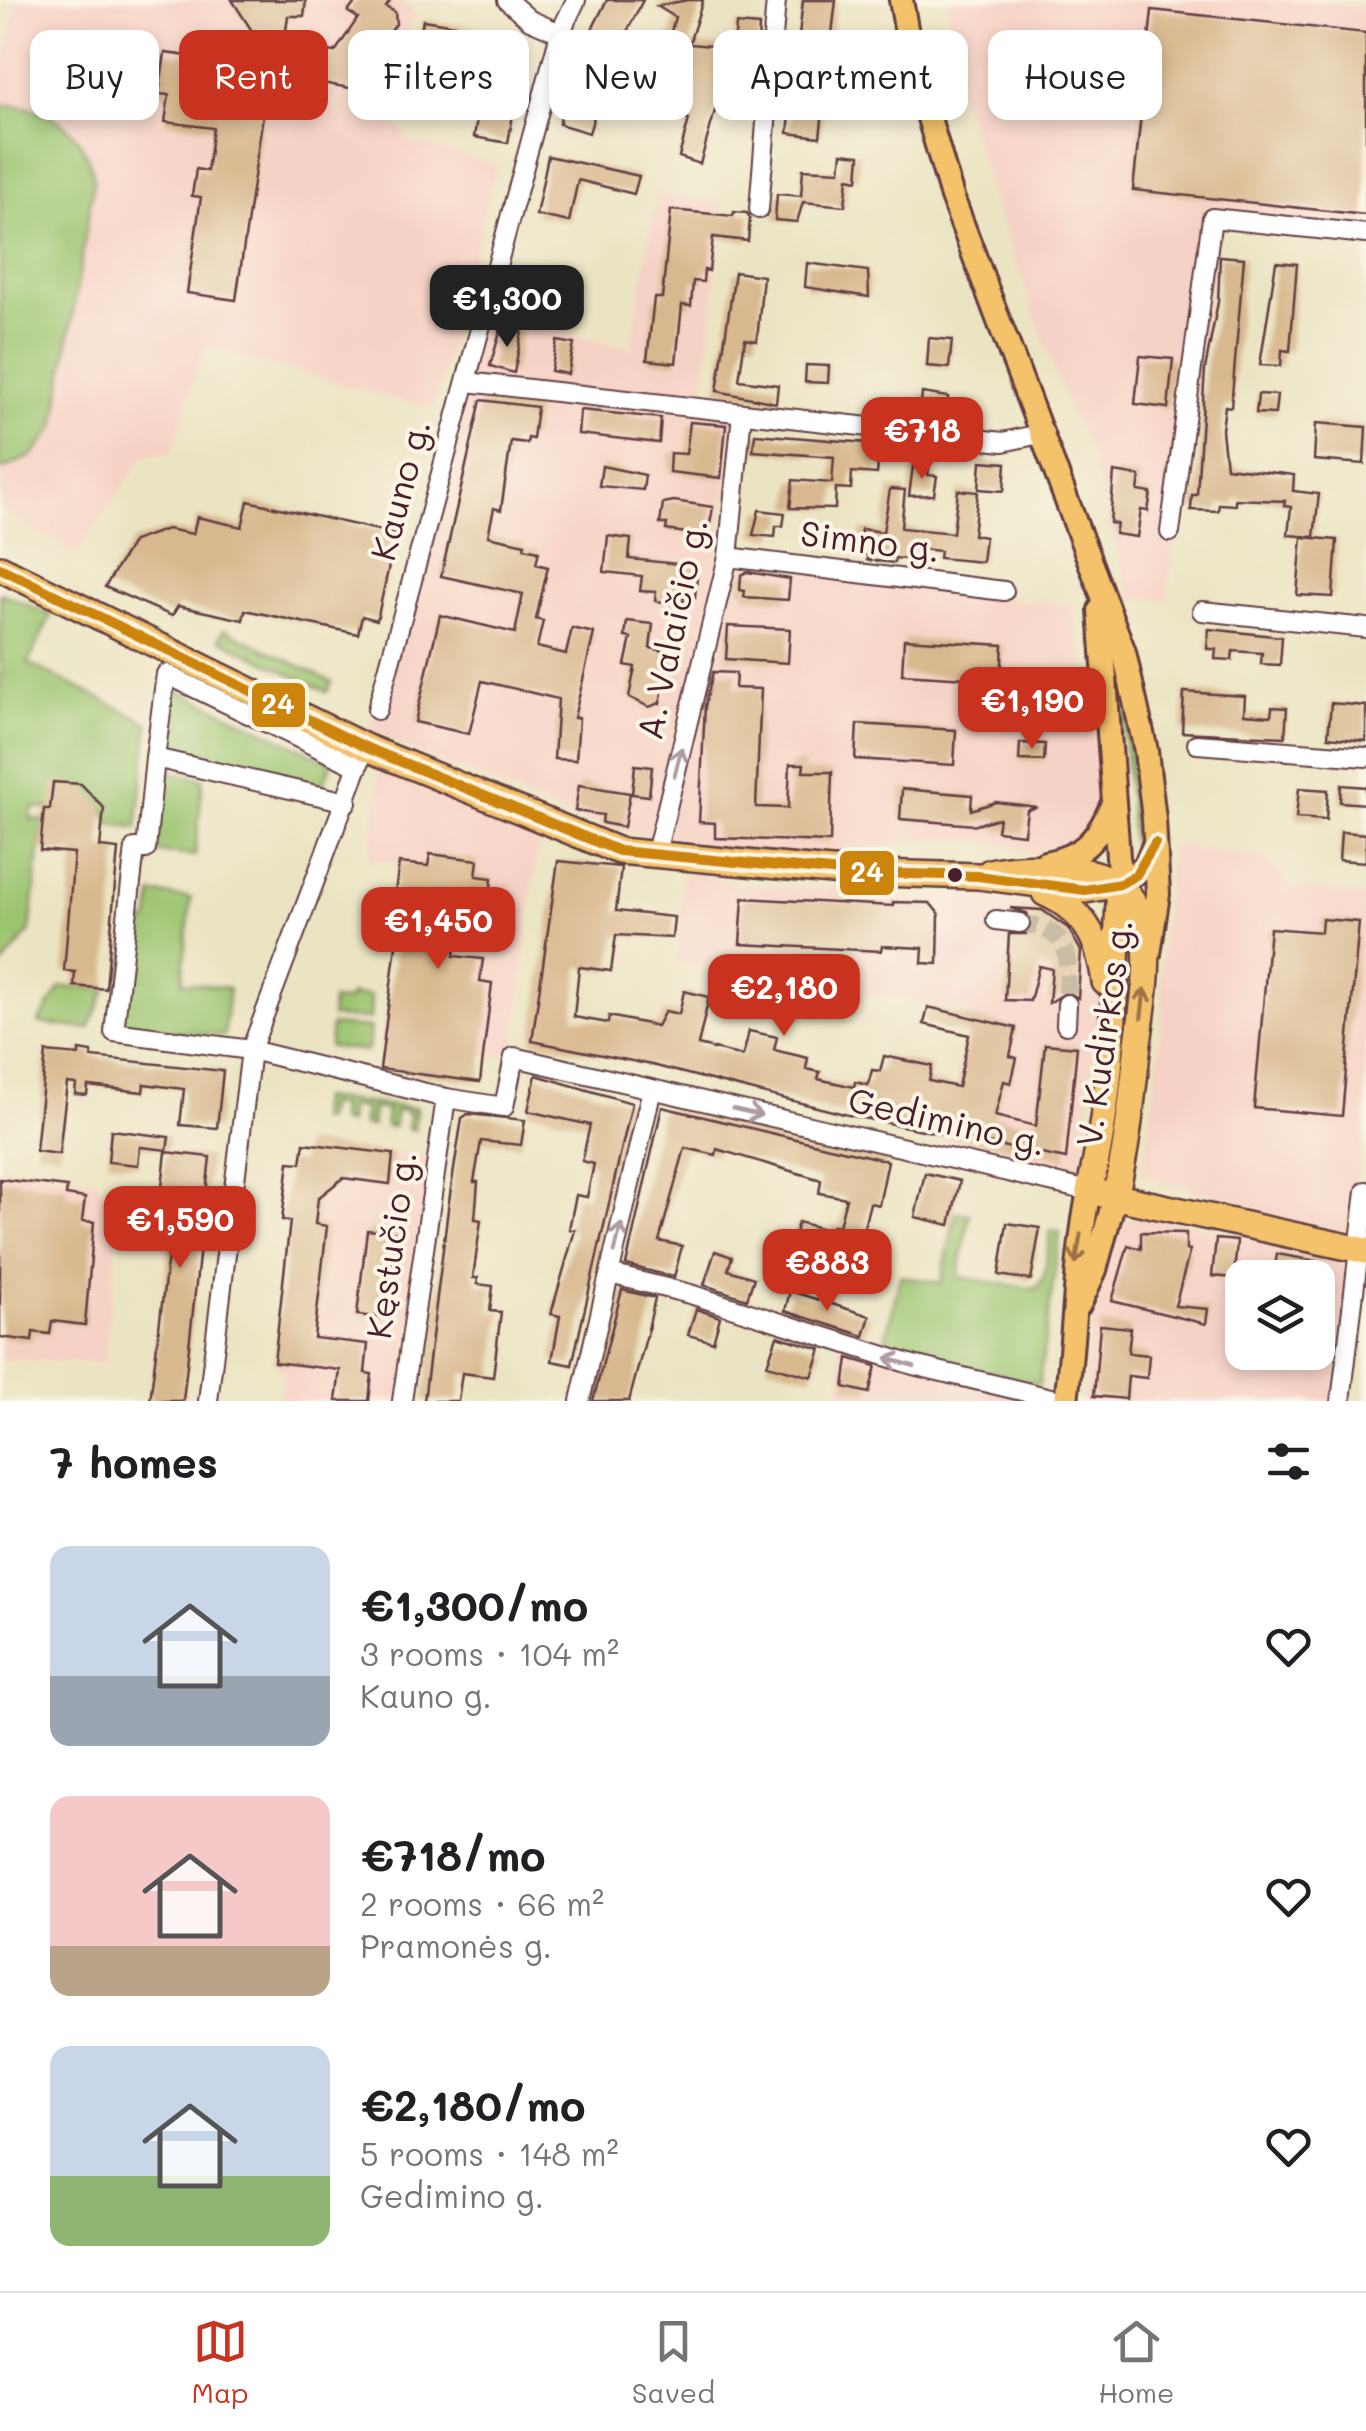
<!DOCTYPE html>
<meta charset="utf-8">
<style>
body{margin:0;font-family:Mali,sans-serif;background:#f6f6f6;color:#202124;height:100vh;display:flex;flex-direction:column;font-size:38px;white-space:nowrap}
*{box-sizing:border-box;margin:0}
p{font-size:32px;color:#757577}
.icon{flex:none;width:55px;height:55px;fill:none;stroke:currentColor;stroke-width:2;stroke-linecap:round;stroke-linejoin:round}
.map{position:relative;height:1401px;overflow:hidden}
.side{display:flex;flex-direction:column;background:#fff;flex:1}
.side>*{flex:none}
.hud{position:absolute;left:30px;top:30px;width:1308px;height:90px;display:flex;gap:20px}
.controls{position:absolute;left:1225px;top:1260px;display:grid;gap:20px}
.controls a{display:grid;place-items:center;width:110px;height:110px;border-radius:20px;background:#fff;box-shadow:0 5px 15px #0003;font-size:50px}
.price{position:absolute;translate:-50% -85px;padding:0 22px;border-radius:20px;background:#c8321e;color:#fff;font-size:32px;line-height:65px;filter:drop-shadow(0 2px 5px #0008)}
.price::after{content:'';position:absolute;left:50%;top:60px;width:30px;height:22px;margin-left:-15px;background:inherit;clip-path:polygon(0 0,100% 0,50% 100%)}
.price.selected{background:#222;color:#fff}
ul{padding:0;list-style:none}
li{display:flex;align-items:center;gap:30px;height:250px;padding:0 50px}
li span{display:grid;place-items:center;flex:none;width:280px;height:200px;border-radius:20px;color:#555}
li>.icon{margin-inline-start:auto}
span .icon{width:120px;height:120px;fill:#fffc;stroke-width:1}
li b{font-size:42px}
h2{display:flex;justify-content:space-between;align-items:center;height:120px;padding:0 50px;font-size:42px}
.pill{padding:0 35px;border-radius:20px;background:#fff;box-shadow:0 5px 15px #0003;font-size:35px;line-height:90px}
.pill.selected{background:#c8321e;color:#fff}
.menu{display:flex;justify-content:space-around;align-items:center;height:140px;border-top:2px solid #e0e0e0;background:#fff;font-size:28px;color:#757577}
.menu a{display:grid;justify-items:center;gap:5px}
.menu .selected{color:#c8321e}
.map>svg:first-child{display:block}
.built{fill:#f6d1c5;fill-rule:evenodd}
.green{fill:#9bc470;stroke:#72724e;stroke-width:2.5}
.building{fill:#d8b88e}
.lines{fill:none;stroke-linecap:round;stroke-linejoin:round}
.minor-tunnel{stroke:#cbbda5;stroke-width:18;stroke-dasharray:18 9;stroke-linecap:butt}
.minor-casing{stroke:#623d42;stroke-width:22}
.major-casing{stroke:#623d42;stroke-width:28}
.highway-casing{stroke:#623d42;stroke-width:30}
.minor{stroke:#fff;stroke-width:18}
.major{stroke:#f3c26a;stroke-width:22}
.highway{stroke:#f3c26a;stroke-width:25}
.bus-1-casing{stroke:#fcf5e5;stroke-width:18}
.bus-1{stroke:#cc840b;stroke-width:10}
.oneway{stroke:#ae9aa0}
.oneway2{stroke:#9e704a}
.bus-dot{fill:#4a1f2b;stroke:#fcf5e5;stroke-width:4}
.labels{text-anchor:middle;stroke-width:8;stroke-linejoin:round;paint-order:stroke}
.street-label{font-size:35px;fill:#4a1f2b;stroke:#fcf5e5}
.line-badge{stroke:#fcf5e5;stroke-width:4}
.badge-label{font-size:28px;text-anchor:middle;font-weight:bold;fill:#fff}
</style>
<div class="map">
<svg width="1366" height="1401" viewBox="0 0 1366 1401">
<rect width="100%" height="100%" fill="#fcf5e5"/>
<filter id="ink" filterUnits="userSpaceOnUse"><feTurbulence type="fractalNoise" baseFrequency=".01" numOctaves="2"/><feDisplacementMap in="SourceGraphic" scale="20" xChannelSelector="R" yChannelSelector="G"/><feConvolveMatrix kernelMatrix="1 2 1 2 8 2 1 2 1" color-interpolation-filters="sRGB"/></filter>
<filter id="wash" filterUnits="userSpaceOnUse"><feTurbulence type="fractalNoise" baseFrequency=".0048" numOctaves="4" result="noise"/><feDisplacementMap in="SourceGraphic" scale="40" xChannelSelector="R" yChannelSelector="G"/><feGaussianBlur stdDeviation="2.25" result="paint"/><feColorMatrix in="noise" values="0 0 0 0 0 0 0 0 0 0 0 0 0 0 0 0 0 1.4 0 .05"/><feComposite in="paint" operator="in"/></filter>
<g filter="url(#wash)">
<rect width="100%" height="100%" fill="#ebe4c3"/>
<g class="built">
<path d="M16 0H397L418 15 357 99 406 133V140L497 165 433 409 204 347 172 454 145 455 76 554 0 509V89Z"/>
<path d="M949 0H1298L1366 7V242L1219 227 1166 601 1130 598 1090 450 1072 418 996 210 958 87 948 34Z"/>
<path d="M657 194 722 203 703 408 735 420 717 562 1071 606 1091 693 1099 798 1098 821 1089 840 1057 854H1028L1007 843 927 838 832 859 685 846 575 819 369 731 492 288 493 318 631 348Z"/>
<path d="M380 769 539 831 514 1057 483 1056 480 1082 380 1069 399 916 392 914 399 863 370 859Z"/>
<path d="M1169 845 1267 860 1291 887 1366 896V1110L1350 1232 1340 1234 1255 1215 1235 1201 1145 1177 1141 1166 1149 1138 1163 1010 1160 976Z"/>
<path d="M683 873 720 877 735 884 822 890 840 886 1054 903 1083 928 1100 988 1081 1182 942 1150 972 1011 677 964Z"/>
<path d="M304 1143 437 1159 402 1401H272L281 1395 283 1376 274 1362 290 1222 282 1220 289 1162 301 1163Z"/>
<path d="M0 1168 96 1181 121 1208 104 1363 0 1360Z"/>
<path d="M1139 1217 1167 1219 1343 1260 1348 1269 1334 1401H1082L1096 1297 1114 1238 1126 1222ZM1242 1278H1318V1352H1242Z"/>
<path d="M839 1342 1047 1401H841Z"/>
</g>
<g class="green">
<path d="M0 105C50 104 84 130 94 179L55 427 32 456 0 470Z"/>
<path d="M0 593 51 615 28 663 149 723 137 827 110 824 104 808H32L31 819 43 820 30 931 0 968Z"/>
<path d="M224 629 332 682 327 692 219 639Z"/>
<path d="M173 688 332 763 322 786 169 750Z"/>
<path d="M1123 714H1127L1130 727 1140 855 1133 852Z"/>
<path d="M165 770 203 779 195 856 156 852Z"/>
<path d="M153 894 191 898 182 982 229 988 224 1036 118 1025 130 920 149 922Z"/>
<path d="M61 987 106 989 89 1029 38 1023Z"/>
<path d="M350 995 371 996 370 1019 331 1017 332 1000 349 1001Z"/>
<path d="M331 1025 370 1028 368 1051 329 1047Z"/>
<path d="M320 1098 416 1108 414 1130 408 1129 409 1112 396 1110 393 1127 386 1126 387 1110 373 1108 371 1126 363 1125 364 1107H349L348 1123 339 1122 340 1106 327 1105 325 1120 318 1119Z"/>
<path d="M956 1212 970 1214 958 1277 1036 1289 1044 1277 1051 1230 1060 1232 1039 1384 883 1349 900 1276 941 1283Z"/>
</g>
<g id="blocks">
<g class="building">
<path d="M232 0H306L304 16H288L284 45 335 52 358 18 348 12 357 0H391L386 7 395 12 396 24 366 65 387 81 381 90 359 76 349 88 274 74 271 97 265 101 236 300 187 293 201 197 192 196 196 169 207 171 213 128 165 122 169 95 159 94 165 53 234 62 238 34 256 37Z"/>
<path d="M607 0H643L610 65 581 51Z"/>
<path d="M687 0H703L689 44 734 48 736 24 759 26 755 104 718 100 700 164 679 157 689 119 666 112 672 93 655 88 675 17 657 6Z"/>
<path d="M803 0H836L820 137 788 133Z"/>
<path d="M1152 10 1366 33V215L1133 190Z"/>
<path d="M423 20 513 34 512 41 522 42 519 58 510 56 505 84 518 86 508 143 474 137 479 107 469 105 474 79 463 59 417 52Z"/>
<path d="M89 32 114 35 109 71 84 68Z"/>
<path d="M574 75 604 84 589 133 559 124Z"/>
<path d="M842 153 860 155 858 180 848 178 845 206 803 202 797 222 775 220 777 194 801 196 803 169 840 171Z"/>
<path d="M548 156 639 176 634 194 578 180 569 222 536 215Z"/>
<path d="M671 210 733 216 734 212 747 213 750 218 748 241 713 237 709 271 704 270 703 282 693 281 691 306 682 305 676 363 647 360 654 298H662Z"/>
<path d="M1220 256 1244 258 1231 407 1225 406 1222 430 1226 467 1294 475 1293 491 1319 494 1314 537 1288 535 1291 507 1284 506 1285 501 1235 499V505L1219 504 1218 511 1191 510 1192 495H1197L1205 369 1218 302Z"/>
<path d="M1276 262 1297 264 1290 351 1282 350 1281 366 1260 365Z"/>
<path d="M807 263 868 271 869 297 805 287Z"/>
<path d="M735 272 763 276 757 341 745 339 739 380 778 385 776 403 717 391Z"/>
<path d="M502 326 522 332 514 373 490 366Z"/>
<path d="M929 338 952 340 949 368 927 366Z"/>
<path d="M557 341 574 344 568 374 551 371Z"/>
<path d="M1140 356 1173 359 1168 408 1135 404Z"/>
<path d="M806 365 829 366 828 383 805 382Z"/>
<path d="M922 393 948 397 947 417 920 415Z"/>
<path d="M1258 394 1277 395 1275 414 1256 413Z"/>
<path d="M481 400 537 407 533 439 528 438 527 443 511 441 501 510 494 508 488 536 525 544 524 548 539 551 536 564 548 567 536 619 543 621 537 647 566 654 572 628 594 633 574 718H579L576 760 554 759 558 699 482 681 469 734 415 722 440 615 515 633 523 594 441 576Z"/>
<path d="M580 410 661 418 659 443 578 434Z"/>
<path d="M690 422 726 425 721 478 669 472 670 453 686 454Z"/>
<path d="M1316 423 1366 427 1364 464 1314 460Z"/>
<path d="M755 434 880 444 877 474 852 472 851 489 836 488 835 509 790 508 793 480 832 483 834 457 753 451Z"/>
<path d="M981 461 1006 463 1004 491 979 489Z"/>
<path d="M602 466 645 475 643 490 599 486Z"/>
<path d="M913 466 929 468 928 475 937 476 934 495 909 496Z"/>
<path d="M1114 472 1140 476 1138 491 1151 493 1148 511 1141 510 1137 537 1115 534 1117 524 1110 523Z"/>
<path d="M890 489 905 490 901 528 953 533 958 490 978 492 973 535 985 537 982 562 939 558 940 551 906 547 904 559 895 558 894 563 867 560 868 555 858 554 861 529 883 532Z"/>
<path d="M248 501 396 534 377 620 362 616 358 634 245 610 243 620 178 606 172 616 105 587 133 541 167 529 193 534 197 517 242 527Z"/>
<path d="M674 501 713 507 709 529 701 528 700 535 666 530 667 524H660L663 503Z"/>
<path d="M759 510 785 513 783 526H776L775 537 753 535Z"/>
<path d="M608 536 631 539 629 559 698 566 695 597 684 595 683 604 655 601 656 592 640 591 642 576 604 572Z"/>
<path d="M1302 537 1337 540 1333 597 1297 595Z"/>
<path d="M747 572 790 579 788 600 744 597 745 591 740 590 741 575Z"/>
<path d="M627 621 653 624 650 648 670 652 660 703 649 707 629 697 635 667 625 665 631 638 625 637Z"/>
<path d="M728 626 790 629 788 663 726 659Z"/>
<path d="M1209 629 1282 637 1280 665 1261 664 1262 653 1233 651 1232 660 1215 659 1216 649H1207Z"/>
<path d="M904 639 1003 645 1001 680 902 674Z"/>
<path d="M713 672 736 673 735 688 761 689 756 807 788 808 790 764H804L803 772H832L830 842 715 838V823L699 822 705 706Z"/>
<path d="M1184 692 1245 696 1244 714 1271 716 1272 707 1287 708 1285 737 1182 732Z"/>
<path d="M1331 703 1366 706V741L1328 737Z"/>
<path d="M857 724 956 730 954 765 855 759Z"/>
<path d="M1020 743 1045 744 1044 761 1019 760Z"/>
<path d="M635 765 652 767 649 796 632 794Z"/>
<path d="M53 782 81 784 104 808 100 847 118 849 106 989 74 986 75 972 64 971 74 853 40 850 44 809H50Z"/>
<path d="M579 785 630 793 624 827 602 823 603 815 575 811Z"/>
<path d="M1341 785 1366 787V804L1340 802Z"/>
<path d="M1299 788 1328 790 1326 820 1296 818Z"/>
<path d="M902 789 972 795 971 810 996 802 1037 807 1027 810 1024 834 997 831 999 818 975 825 900 819Z"/>
<path d="M1341 832 1366 834V862L1339 860Z"/>
<path d="M430 854 478 860 476 876 492 878 486 930 458 926 454 956 483 959 480 981 492 983 480 1082 380 1069 400 915 392 914 399 863 428 866Z"/>
<path d="M558 861 621 867 616 911 674 917 672 938 616 935 611 971 579 967 574 1017 608 1023 609 1016 657 1026 665 1011 679 1014 684 991 709 997 698 1045 743 1056 749 1031 777 1037 774 1050 808 1058 806 1069 820 1072 818 1079 854 1087 855 1082 868 1085 872 1070 880 1071 884 1056 932 1066 929 1081 958 1087 969 1035 924 1024 928 1007 1016 1028 1010 1056 1017 1058 1011 1083 1004 1081 995 1116 1036 1126 1045 1044 1077 1047 1066 1159 848 1115 652 1065 532 1041Z"/>
<path d="M743 898 893 906V902L930 903 939 914 938 964 922 963 923 948 882 946 881 951 740 944Z"/>
<path d="M1010 908 1042 910 1068 928 1081 951 1078 998 1067 992 1049 1003 1052 969 1039 966 1030 1001 1005 1000 1009 934H1026L1032 924 1027 913Z"/>
<path d="M1322 919 1359 922 1342 1116 1254 1108 1270 928 1321 932Z"/>
<path d="M79 1050 92 1052V1057L223 1071 217 1128 180 1125 184 1089 144 1084 143 1092 88 1086 87 1095 75 1094 76 1084 67 1083 59 1154 36 1151 46 1052 79 1055Z"/>
<path d="M536 1075 632 1103 572 1365 552 1361 560 1316 551 1314 575 1230 569 1229 576 1195 587 1197 594 1164 582 1161 590 1125 528 1111Z"/>
<path d="M662 1107 888 1161 879 1205 870 1203 861 1239 870 1241 863 1266 829 1257 824 1274 786 1266 798 1222 831 1231 833 1225 839 1226 846 1198 819 1193 821 1180 717 1149 716 1155 685 1148 659 1241 682 1246 674 1277 626 1265Z"/>
<path d="M468 1114 525 1120 521 1145 481 1141 474 1182H478L475 1219 481 1220 473 1278H478L477 1284 493 1286 490 1311 501 1312 493 1377 462 1373 458 1401H424L449 1201 462 1118Z"/>
<path d="M111 1130 169 1137 167 1150 140 1147 138 1165 108 1162Z"/>
<path d="M304 1143 393 1154 390 1184 343 1178 318 1198 315 1224 327 1226 314 1338 368 1344 365 1373 372 1374 369 1401H336L340 1370 274 1362 290 1221 282 1220 289 1162 301 1163Z"/>
<path d="M166 1152 210 1157 183 1401H150L174 1206 160 1204Z"/>
<path d="M925 1173 960 1181 950 1225 915 1217Z"/>
<path d="M0 1179 67 1187 66 1195 85 1198 82 1221 94 1222 85 1325 52 1321 50 1334 33 1332 32 1341 0 1337Z"/>
<path d="M1007 1223 1040 1228 1031 1280 999 1275Z"/>
<path d="M367 1230 395 1233 386 1318 357 1315Z"/>
<path d="M1141 1232 1186 1233V1250H1190L1175 1306 1208 1309 1206 1324 1112 1301 1128 1245 1141 1249Z"/>
<path d="M1216 1239 1237 1241 1234 1278 1212 1276Z"/>
<path d="M715 1251 732 1257 728 1270 754 1278 747 1299 704 1285Z"/>
<path d="M1277 1254 1322 1262 1320 1278H1273Z"/>
<path d="M622 1290 655 1298 647 1334 629 1401H593Z"/>
<path d="M790 1291 870 1316 864 1336 785 1311Z"/>
<path d="M696 1309 720 1317 713 1342 688 1335Z"/>
<path d="M1100 1325 1131 1328 1128 1353 1149 1355 1147 1378 1128 1376 1126 1399 1094 1396Z"/>
<path d="M777 1336 821 1349 812 1377 767 1365Z"/>
<path d="M848 1358 876 1366 869 1393 844 1387Z"/>
</g>
</g>
</g>
<g filter="url(#ink)">
<use href="#blocks" fill-opacity="0" stroke="#623d42" stroke-width="2.5"/>
<g class="lines">
<path class="minor-tunnel" d="M1020 923C1075 930 1068 958 1067 1004"/>
<g class="minor-casing">
<g id="minor">
<path d="M507 0 530 20 560 33"/>
<path d="M759 209 776 0"/>
<path d="M467 382 1003 442 1044 433"/>
<path d="M1170 532 1212 218 1366 234"/>
<path d="M728 557 1004 591"/>
<path d="M1202 611 1366 628"/>
<path d="M377 710 560 33 576 0"/>
<path d="M1197 744 1366 757"/>
<path d="M155 758 146 849 135 848 114 1032 251 1050 446 1098 504 1107 514 1057 1089 1191"/>
<path d="M347 802 155 758 166 674 358 767"/>
<path d="M655 857 728 557 742 413"/>
<path d="M996 920 1020 923"/>
<path d="M1066 1025 1067 1004"/>
<path d="M610 1274 690 1294 913 1365 1063 1401"/>
<path d="M208 1401 251 1050 360 761"/>
<path d="M402 1401 446 1098"/>
<path d="M580 1401 652 1089"/>
<path d="M1341 1401 1366 1191"/>
</g>
</g>
<g class="major-casing">
<g id="major">
<path d="M901 0 911 56 952 197 1124 652 1146 751 1154 819 1158 894 1149 954"/>
<path d="M1100 610 1120 884 1145 866 1155 843"/>
<path d="M1045 863C1084 856 1098 839 1113 803"/>
<path d="M1079 1305 1095 1270 1115 1196"/>
<path d="M1066 1401C1075 1330 1075 1261 1089 1191"/>
</g>
</g>
<g class="highway-casing">
<g id="highway">
<path d="M0 568 365 747 619 851 842 872 978 876 1085 890 1120 884"/>
<path d="M990 872C1016 866 1041 867 1067 869 1170 877 1147 971 1138 1044 1132 1096 1128 1146 1115 1196"/>
<path d="M1120 884C1114 986 1114 1091 1089 1191L1366 1251"/>
<path d="M1045 893C1085 911 1099 939 1105 982"/>
</g>
</g>
<use href="#minor" class="minor"/>
<use href="#major" class="major"/>
<use href="#highway" class="highway"/>
<g class="bus-1-casing">
<path id="bus-1" d="M0 568 365 747 619 851 842 872 978 876 1085 890 1120 884 1136 875 1155 843"/>
</g>
<use href="#bus-1" class="bus-1"/>
</g>
<defs><path id="oneway-shaft" d="M-6 0H5M1.5-3L5.5 0L1.5 3" fill="none" stroke-width="1.6" stroke-linecap="round" stroke-linejoin="round" transform="scale(2.5)"/></defs>
<g class="oneway">
<use href="#oneway-shaft" transform="translate(678 762) rotate(-76)"/>
<use href="#oneway-shaft" transform="translate(747 1112) rotate(13)"/>
<use href="#oneway-shaft" transform="translate(618 1238) rotate(-77)"/>
<use href="#oneway-shaft" transform="translate(900 1362) rotate(-164)"/>
</g>
<g class="oneway2">
<use href="#oneway-shaft" transform="translate(1143 1003) rotate(-83)"/>
<use href="#oneway-shaft" transform="translate(1078 1249) rotate(100)"/>
</g>
</g>
<circle class="bus-dot" cx="955" cy="875" r="9"/>
<g class="labels">
<g class="street-label">
<text transform="translate(401 490) rotate(-75)" y="12">Kauno g.</text>
<text transform="translate(870 542) rotate(7)" y="12">Simno g.</text>
<text transform="translate(673 629) rotate(-78)" y="12">A. Valaičio g.</text>
<text transform="translate(1105 1033) rotate(-82)" y="12">V. Kudirkos g.</text>
<text transform="translate(947 1122) rotate(13)" y="12">Gedimino g.</text>
<text transform="translate(392 1245) rotate(-82)" y="12">Kęstučio g.</text>
</g>
</g>
<g class="line-badge">
<rect x="250" y="681" width="57" height="48" rx="10" fill="#cc840b"/>
<rect x="838" y="849" width="58" height="48" rx="10" fill="#cc840b"/>
</g>
<g class="badge-label">
<text x="278" y="714">24</text>
<text x="867" y="882">24</text>
</g>
</svg>
<div class="controls">
<a><svg class="icon" aria-label="layers" viewBox="0 0 24 24"><path d="M12 4l9 5-9 5-9-5zM3 14l9 5 9-5"/></svg></a>
</div>
<b class="price selected" style="left:507px;top:350px">€1,300</b>
<b class="price" style="left:922px;top:482px">€718</b>
<b class="price" style="left:1032px;top:752px">€1,190</b>
<b class="price" style="left:438px;top:972px">€1,450</b>
<b class="price" style="left:784px;top:1039px">€2,180</b>
<b class="price" style="left:180px;top:1271px">€1,590</b>
<b class="price" style="left:827px;top:1314px">€883</b>
<div class="hud">
<a class="pill">Buy</a>
<a class="pill selected">Rent</a>
<a class="pill">Filters</a>
<a class="pill">New</a>
<a class="pill">Apartment</a>
<a class="pill">House</a>
</div>
</div>
<section class="side">
<h2>7 homes<svg class="icon" aria-label="filters" viewBox="0 0 24 24"><path d="M4 7h16M4 17h16"/><circle cx="9" cy="7" r="2"/><circle cx="15" cy="17" r="2"/></svg></h2>
<ul>
<li><span style="background:linear-gradient(#c9d6e8 65%,#9aa5b1 0)"><svg class="icon" aria-label="home" viewBox="0 0 24 24"><path d="M3 11l9-7 9 7M6 9v11h12V9"/></svg></span><div><b>€1,300/mo</b><p>3 rooms · 104 m²</p><p>Kauno g.</p></div><svg class="icon" aria-label="heart" viewBox="0 0 24 24"><path d="M12 20l-8-8c-3-5 5-10 8-4 3-6 11-1 8 4z"/></svg></li>
<li><span style="background:linear-gradient(#f6c9c9 75%,#b9a48a 0)"><svg class="icon" aria-label="home" viewBox="0 0 24 24"><path d="M3 11l9-7 9 7M6 9v11h12V9"/></svg></span><div><b>€718/mo</b><p>2 rooms · 66 m²</p><p>Pramonės g.</p></div><svg class="icon" aria-label="heart" viewBox="0 0 24 24"><path d="M12 20l-8-8c-3-5 5-10 8-4 3-6 11-1 8 4z"/></svg></li>
<li><span style="background:linear-gradient(#c9d6e8 65%,#8fb573 0)"><svg class="icon" aria-label="home" viewBox="0 0 24 24"><path d="M3 11l9-7 9 7M6 9v11h12V9"/></svg></span><div><b>€2,180/mo</b><p>5 rooms · 148 m²</p><p>Gedimino g.</p></div><svg class="icon" aria-label="heart" viewBox="0 0 24 24"><path d="M12 20l-8-8c-3-5 5-10 8-4 3-6 11-1 8 4z"/></svg></li>
</ul>
</section>
<nav class="menu">
<a class="selected"><svg class="icon" aria-label="map" viewBox="0 0 24 24"><path d="M3 6l6-2 6 2 6-2v14l-6 2-6-2-6 2zM9 4v14M15 6v14"/></svg>Map</a>
<a><svg class="icon" aria-label="saved" viewBox="0 0 24 24"><path d="M7 4h10v16l-5-4-5 4z"/></svg>Saved</a>
<a><svg class="icon" aria-label="home" viewBox="0 0 24 24"><path d="M3 11l9-7 9 7M6 9v11h12V9"/></svg>Home</a>
</nav>
